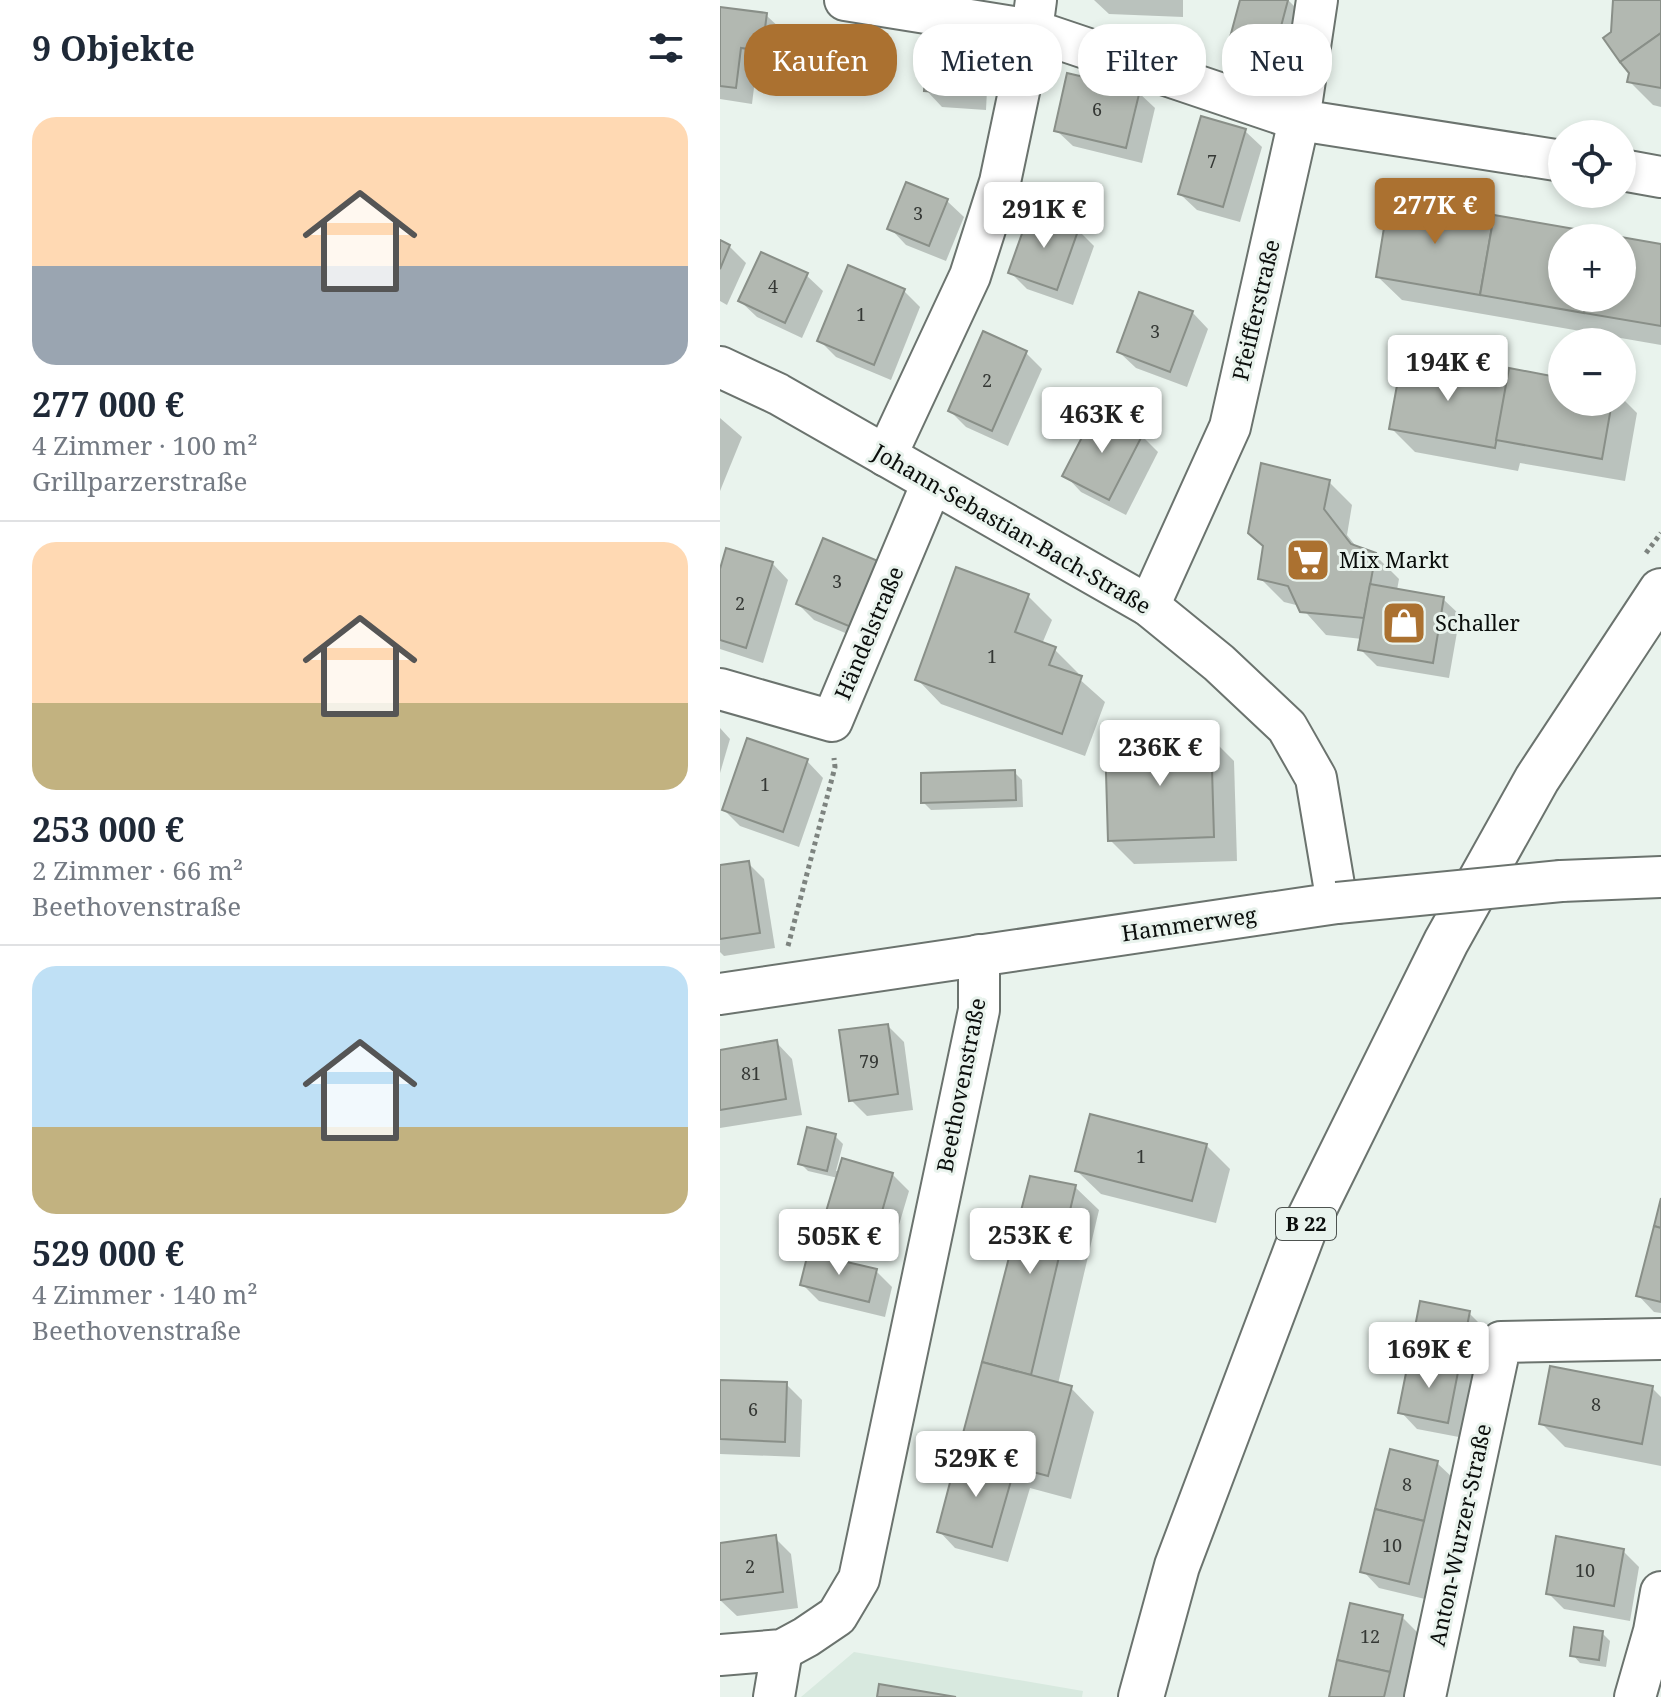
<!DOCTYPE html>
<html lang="de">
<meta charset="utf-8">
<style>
body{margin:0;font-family:"Noto Serif",serif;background:#f2f2f3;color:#1f2937;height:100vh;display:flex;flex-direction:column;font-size:30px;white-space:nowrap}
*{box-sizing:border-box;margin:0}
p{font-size:26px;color:#747a83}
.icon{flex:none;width:44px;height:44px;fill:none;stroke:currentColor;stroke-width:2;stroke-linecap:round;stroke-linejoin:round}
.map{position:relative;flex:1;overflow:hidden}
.panel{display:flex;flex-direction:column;background:#fff;width:720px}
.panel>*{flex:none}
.banner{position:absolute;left:24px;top:24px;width:760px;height:72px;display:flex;gap:16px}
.buttons{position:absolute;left:828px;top:120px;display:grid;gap:16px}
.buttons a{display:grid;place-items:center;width:88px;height:88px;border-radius:50%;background:#fff;box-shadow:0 4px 12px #0003;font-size:40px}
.price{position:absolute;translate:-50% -68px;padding:0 18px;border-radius:8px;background:#fff;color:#222;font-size:26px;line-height:52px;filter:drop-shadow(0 2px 4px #0008)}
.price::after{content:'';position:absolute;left:50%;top:48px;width:24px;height:18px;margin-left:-12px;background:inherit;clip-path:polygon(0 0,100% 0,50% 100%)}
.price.selected{background:#ab7130;color:#fff}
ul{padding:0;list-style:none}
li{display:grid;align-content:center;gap:16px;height:424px;padding:0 32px}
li+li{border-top:2px solid #e0e1e3}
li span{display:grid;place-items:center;height:248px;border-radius:24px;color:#555}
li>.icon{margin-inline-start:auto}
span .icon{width:144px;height:144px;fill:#fffc;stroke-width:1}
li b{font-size:34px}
h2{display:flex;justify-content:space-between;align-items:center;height:96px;padding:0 32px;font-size:34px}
.chip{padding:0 28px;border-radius:32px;background:#fff;box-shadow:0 4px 12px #0003;font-size:28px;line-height:72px}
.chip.selected{background:#ab7130;color:#fff}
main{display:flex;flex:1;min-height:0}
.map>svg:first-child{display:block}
.built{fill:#d8e9df}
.shadow{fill:#0003}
.building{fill:#b2b8b1;stroke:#898f88;stroke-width:2}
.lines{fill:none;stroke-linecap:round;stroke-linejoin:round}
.minor-casing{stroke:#6b736e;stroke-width:44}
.primary-casing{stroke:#6b736e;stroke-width:48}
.path{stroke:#7d837f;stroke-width:5;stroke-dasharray:4 4;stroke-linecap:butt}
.minor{stroke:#fff;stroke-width:40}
.primary{stroke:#fff;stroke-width:44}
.minor-bridge-casing{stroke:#6b736e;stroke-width:44;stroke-linecap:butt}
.minor-bridge{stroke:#fff;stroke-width:40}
.labels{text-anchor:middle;stroke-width:6;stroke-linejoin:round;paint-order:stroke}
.number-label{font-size:18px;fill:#353835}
.shield{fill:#e9f3ed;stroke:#4e5350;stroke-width:2}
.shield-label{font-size:20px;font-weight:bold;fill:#0b0e0c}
.street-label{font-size:22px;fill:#0b0e0c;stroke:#e9f3ed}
.poi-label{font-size:22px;fill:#0b0e0c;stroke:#e9f3ed;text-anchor:start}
</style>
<main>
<section class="panel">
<h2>9 Objekte<svg class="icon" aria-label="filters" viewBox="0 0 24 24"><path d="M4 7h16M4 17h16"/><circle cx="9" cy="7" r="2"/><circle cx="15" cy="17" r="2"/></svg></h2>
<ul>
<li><span style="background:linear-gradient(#ffd9b3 60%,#9aa5b1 0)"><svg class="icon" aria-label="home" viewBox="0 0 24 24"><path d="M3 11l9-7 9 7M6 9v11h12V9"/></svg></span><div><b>277 000 €</b><p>4 Zimmer · 100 m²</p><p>Grillparzerstraße</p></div></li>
<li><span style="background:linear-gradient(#ffd9b3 65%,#c2b280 0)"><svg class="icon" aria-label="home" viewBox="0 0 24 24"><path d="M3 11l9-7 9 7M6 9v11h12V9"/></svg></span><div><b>253 000 €</b><p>2 Zimmer · 66 m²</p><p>Beethovenstraße</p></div></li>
<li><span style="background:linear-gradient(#bfe0f5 65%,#c2b280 0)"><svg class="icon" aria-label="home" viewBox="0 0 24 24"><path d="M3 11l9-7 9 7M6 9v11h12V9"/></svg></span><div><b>529 000 €</b><p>4 Zimmer · 140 m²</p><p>Beethovenstraße</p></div></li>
</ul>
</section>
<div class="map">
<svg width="941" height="1697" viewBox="0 0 941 1697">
<rect width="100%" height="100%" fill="#e9f3ed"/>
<path class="built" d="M134 1652 363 1691 362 1697H81Z"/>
<g class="shadow">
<path d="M374 0H463V17L389 14Z"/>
<path d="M523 0H568L584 16 570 68 528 56 511 40Z"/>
<path d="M895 0H941V107L933 105 909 81 911 72 893 33Z"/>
<path d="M0 9 46 15 63 31 58 66 37 63 32 104 0 99Z"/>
<path d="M253 34 269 50 266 110 222 107 206 90Z"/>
<path d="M418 92 435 108 422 163 353 146 336 130Z"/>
<path d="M525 131 542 147 520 222 477 210 460 194Z"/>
<path d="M187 184 227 201 244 217 226 261 186 245 170 228Z"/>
<path d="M671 199 897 238H842V298H902V239L941 246V345L682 300 658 277Z"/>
<path d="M358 230 374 246 353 305 307 289 291 273Z"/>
<path d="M0 242 9 246 26 263 7 305 0 301Z"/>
<path d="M86 275 103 291 82 338 37 317 20 301Z"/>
<path d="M184 291 200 307 171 380 116 357 99 340Z"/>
<path d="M472 312 488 329 467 387 416 368 399 352Z"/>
<path d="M306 353 322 369 288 446 246 427 230 411Z"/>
<path d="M789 379 842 380V402H902V398L917 413 905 481 800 463 798 471 695 452 671 428Z"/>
<path d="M0 418 22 437 0 491Z"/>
<path d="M422 436 438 452 406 515 361 492 345 475Z"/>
<path d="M608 481 632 505 627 535 638 549 655 555 679 579 677 590 723 599 740 615 729 678 657 666 640 649 642 639 606 635 580 606 564 602 540 578Z"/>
<path d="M104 541 147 642 94 620 78 604Z"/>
<path d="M52 563 68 580 43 663 0 649V576Z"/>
<path d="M308 596 332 620 322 644 334 649 358 673 357 677 385 702 365 756 221 704 198 680Z"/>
<path d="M0 728 10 739 0 773Z"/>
<path d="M490 737 514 761 517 861 414 864 390 840Z"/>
<path d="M87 761 103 778 79 847 20 826 4 810Z"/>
<path d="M294 772 302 780 303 807 211 810 203 802Z"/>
<path d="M28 863 44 879 55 948 4 956 0 952V867Z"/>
<path d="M168 1026 184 1042 193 1110 147 1116 131 1100Z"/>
<path d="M56 1042 72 1059 82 1115 0 1128V1052Z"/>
<path d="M115 1136 123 1144 116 1171 172 1174 189 1191 173 1245 124 1230 108 1214 118 1178 88 1171 80 1163Z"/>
<path d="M486 1145 510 1169 496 1223 381 1194 357 1171Z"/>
<path d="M311 1178 355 1187 379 1210 338 1384 351 1388 374 1412 351 1499 310 1488 288 1562 235 1548 219 1531Z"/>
<path d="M941 1206V1313L934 1312 918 1295Z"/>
<path d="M156 1271 172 1287 165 1317 99 1301 83 1285Z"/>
<path d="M749 1313 766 1330 744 1438 697 1429 681 1412Z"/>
<path d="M0 1382 66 1384 82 1400 80 1457 0 1454Z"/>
<path d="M932 1388 941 1397V1466L845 1447 821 1423Z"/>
<path d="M717 1463 734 1479 705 1599 659 1588 643 1571Z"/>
<path d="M55 1538 71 1554 78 1608 17 1616 0 1600V1545Z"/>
<path d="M903 1551 919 1567 910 1621 844 1609 828 1593Z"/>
<path d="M682 1617 698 1633 684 1697H611Z"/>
<path d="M882 1633 890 1641 886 1667 860 1663 853 1655Z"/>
</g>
<g class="building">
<path d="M520 0H568L554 53 509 41Z"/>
<path d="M893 0H941V33L900 62 883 38 891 32Z"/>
<path d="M0 7 47 13 42 51 21 48 16 88 0 86Z"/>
<path d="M208 29 254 32 250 94 204 91Z"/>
<path d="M941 33V88L907 82 909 73 900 62Z"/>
<path d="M347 73 420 90 406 148 334 131Z"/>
<path d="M481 116 526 129 503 207 458 194Z"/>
<path d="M186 182 228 199 209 246 167 229Z"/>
<path d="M669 197 774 215 760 295 656 277Z"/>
<path d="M310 211 359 228 337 290 288 273Z"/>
<path d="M774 215 878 233 877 238H842V298H867L864 313 760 295Z"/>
<path d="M878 233 941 244V326L864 313 867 298H902V238H877Z"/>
<path d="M0 240 10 245 0 269Z"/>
<path d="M41 252 88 273 65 323 18 301Z"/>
<path d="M128 265 185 289 154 365 97 341Z"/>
<path d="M419 292 473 311 450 372 397 352Z"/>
<path d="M263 331 307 351 272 431 228 411Z"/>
<path d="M682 358 788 377 775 448 669 429Z"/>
<path d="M789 368 842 378V402H892L882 459 776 440Z"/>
<path d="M376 410 423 434 389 500 342 476Z"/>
<path d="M541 463 610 480 604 509 631 544 656 553 644 618 580 612 568 586 538 579 543 546 528 533Z"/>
<path d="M103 538 158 561 131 627 76 604Z"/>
<path d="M6 548 53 562 26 648 0 640V569Z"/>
<path d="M236 567 309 594 295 632 336 647 329 665 362 676 342 734 195 680Z"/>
<path d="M650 584 724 597 713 663 638 650Z"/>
<path d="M491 735 494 837 388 841 385 739Z"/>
<path d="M27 738 88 759 63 832 2 810Z"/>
<path d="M295 770 296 800 201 803V773Z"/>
<path d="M29 861 40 933 0 939V865Z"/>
<path d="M168 1024 178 1094 129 1101 119 1030Z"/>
<path d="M57 1040 66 1099 0 1110V1050Z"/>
<path d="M370 1114 487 1144 472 1201 355 1171Z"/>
<path d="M87 1127 116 1134 107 1171 78 1164Z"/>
<path d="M122 1158 173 1173 157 1229 105 1215Z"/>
<path d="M310 1176 356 1185 311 1375 262 1362Z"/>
<path d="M941 1198V1228L934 1226Z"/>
<path d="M934 1226 941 1228V1302L916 1296Z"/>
<path d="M88 1253 157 1269 149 1302 80 1285Z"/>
<path d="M700 1301 750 1311 739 1367 689 1358Z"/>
<path d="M689 1358 739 1367 728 1423 678 1413Z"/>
<path d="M262 1362 352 1386 328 1476 238 1452Z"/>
<path d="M830 1366 933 1386 922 1444 819 1424Z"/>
<path d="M0 1380 67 1382 65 1442 0 1439Z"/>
<path d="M670 1449 718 1461 704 1521 655 1509Z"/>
<path d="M238 1452 295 1467 272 1547 217 1532Z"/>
<path d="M655 1509 704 1521 689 1584 640 1572Z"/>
<path d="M56 1535 63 1592 0 1600V1543Z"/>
<path d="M836 1536 904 1549 894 1606 826 1594Z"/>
<path d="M630 1603 683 1615 670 1672 617 1660Z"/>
<path d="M854 1627 883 1631 879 1660 850 1656Z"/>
<path d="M617 1660 670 1672 664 1697H609Z"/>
<path d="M159 1684 236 1697H157Z"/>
</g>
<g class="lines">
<g class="minor-casing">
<g id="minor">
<path d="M125 0 312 30 579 120 842 161"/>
<path d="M902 170 941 177"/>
<path d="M0 367 58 394 429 606 499 663 567 727 596 778 617 903 0 994"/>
<path d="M166 456 250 276 280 182 312 30 316 0"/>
<path d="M429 606 510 427 579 120 597 0"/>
<path d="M0 689 112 721 212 483"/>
<path d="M841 881 941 877"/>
<path d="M0 1655 62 1650 86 1637 117 1616 139 1579 259 1010V955"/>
<path d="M54 1697 62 1650"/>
<path d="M705 1697 781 1342 941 1339"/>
<path d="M915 1697 934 1631 941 1592"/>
</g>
</g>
<g class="primary-casing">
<path id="primary" d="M421 1697 457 1566 585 1227 726 942 817 779 941 591"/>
</g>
<g class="path">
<path d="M926 553 941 533"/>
<path d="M68 946 115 767 114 758"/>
</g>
<use href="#minor" class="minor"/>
<use href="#primary" class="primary"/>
<g class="minor-bridge-casing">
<path id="minor-bridge" d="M617 903 841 881"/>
</g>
<use href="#minor-bridge" class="minor-bridge"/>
</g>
<defs>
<g id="supermarket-square" transform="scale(2.3)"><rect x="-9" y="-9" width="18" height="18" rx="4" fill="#ab7130" stroke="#e9f3ed"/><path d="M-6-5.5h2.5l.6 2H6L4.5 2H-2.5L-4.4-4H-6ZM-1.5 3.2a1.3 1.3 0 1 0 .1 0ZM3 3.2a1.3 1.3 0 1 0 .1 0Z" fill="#fff"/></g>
<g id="shop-square" transform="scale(2.3)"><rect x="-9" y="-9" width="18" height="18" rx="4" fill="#ab7130" stroke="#e9f3ed"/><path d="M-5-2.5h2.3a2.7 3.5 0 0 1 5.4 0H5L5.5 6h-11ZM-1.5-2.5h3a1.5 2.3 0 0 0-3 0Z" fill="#fff"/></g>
</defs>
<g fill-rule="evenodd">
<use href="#supermarket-square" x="588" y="560"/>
<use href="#shop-square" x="684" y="623"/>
</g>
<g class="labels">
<g class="number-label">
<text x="377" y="116">6</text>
<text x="492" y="168">7</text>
<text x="198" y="220">3</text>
<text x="53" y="293">4</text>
<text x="141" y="321">1</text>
<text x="435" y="338">3</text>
<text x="267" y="387">2</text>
<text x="117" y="588">3</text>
<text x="20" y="610">2</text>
<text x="272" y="663">1</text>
<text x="45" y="791">1</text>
<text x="149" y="1068">79</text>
<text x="31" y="1080">81</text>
<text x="421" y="1163">1</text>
<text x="876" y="1411">8</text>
<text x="33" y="1416">6</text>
<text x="687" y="1491">8</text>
<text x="672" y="1552">10</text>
<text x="30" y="1573">2</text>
<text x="865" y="1577">10</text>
<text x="650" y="1643">12</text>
</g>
<rect class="shield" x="556" y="1208" width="60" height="32" rx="6"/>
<g class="shield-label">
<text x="586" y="1231">B 22</text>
</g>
<g class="street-label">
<text transform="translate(536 310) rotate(-77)" y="8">Pfeifferstraße</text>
<text transform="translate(292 529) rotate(30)" y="8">Johann-Sebastian-Bach-Straße</text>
<text transform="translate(149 633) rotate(-67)" y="8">Händelstraße</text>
<text transform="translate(469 924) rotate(-8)" y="8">Hammerweg</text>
<text transform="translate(241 1085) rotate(-79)" y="8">Beethovenstraße</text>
<text transform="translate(740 1535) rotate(-78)" y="8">Anton-Wurzer-Straße</text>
</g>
<g class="poi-label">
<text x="619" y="568">Mix Markt</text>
<text x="715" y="631">Schaller</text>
</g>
</g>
</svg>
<div class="buttons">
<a><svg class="icon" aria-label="locate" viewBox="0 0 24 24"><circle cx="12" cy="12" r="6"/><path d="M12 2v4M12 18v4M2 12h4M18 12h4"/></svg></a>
<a>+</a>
<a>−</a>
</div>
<b class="price selected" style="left:715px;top:246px">277K €</b>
<b class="price" style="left:324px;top:250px">291K €</b>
<b class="price" style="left:728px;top:403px">194K €</b>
<b class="price" style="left:382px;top:455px">463K €</b>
<b class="price" style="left:440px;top:788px">236K €</b>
<b class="price" style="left:310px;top:1276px">253K €</b>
<b class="price" style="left:119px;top:1277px">505K €</b>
<b class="price" style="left:709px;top:1390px">169K €</b>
<b class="price" style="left:256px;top:1499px">529K €</b>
<div class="banner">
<a class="chip selected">Kaufen</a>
<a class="chip">Mieten</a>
<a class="chip">Filter</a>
<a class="chip">Neu</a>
</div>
</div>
</main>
